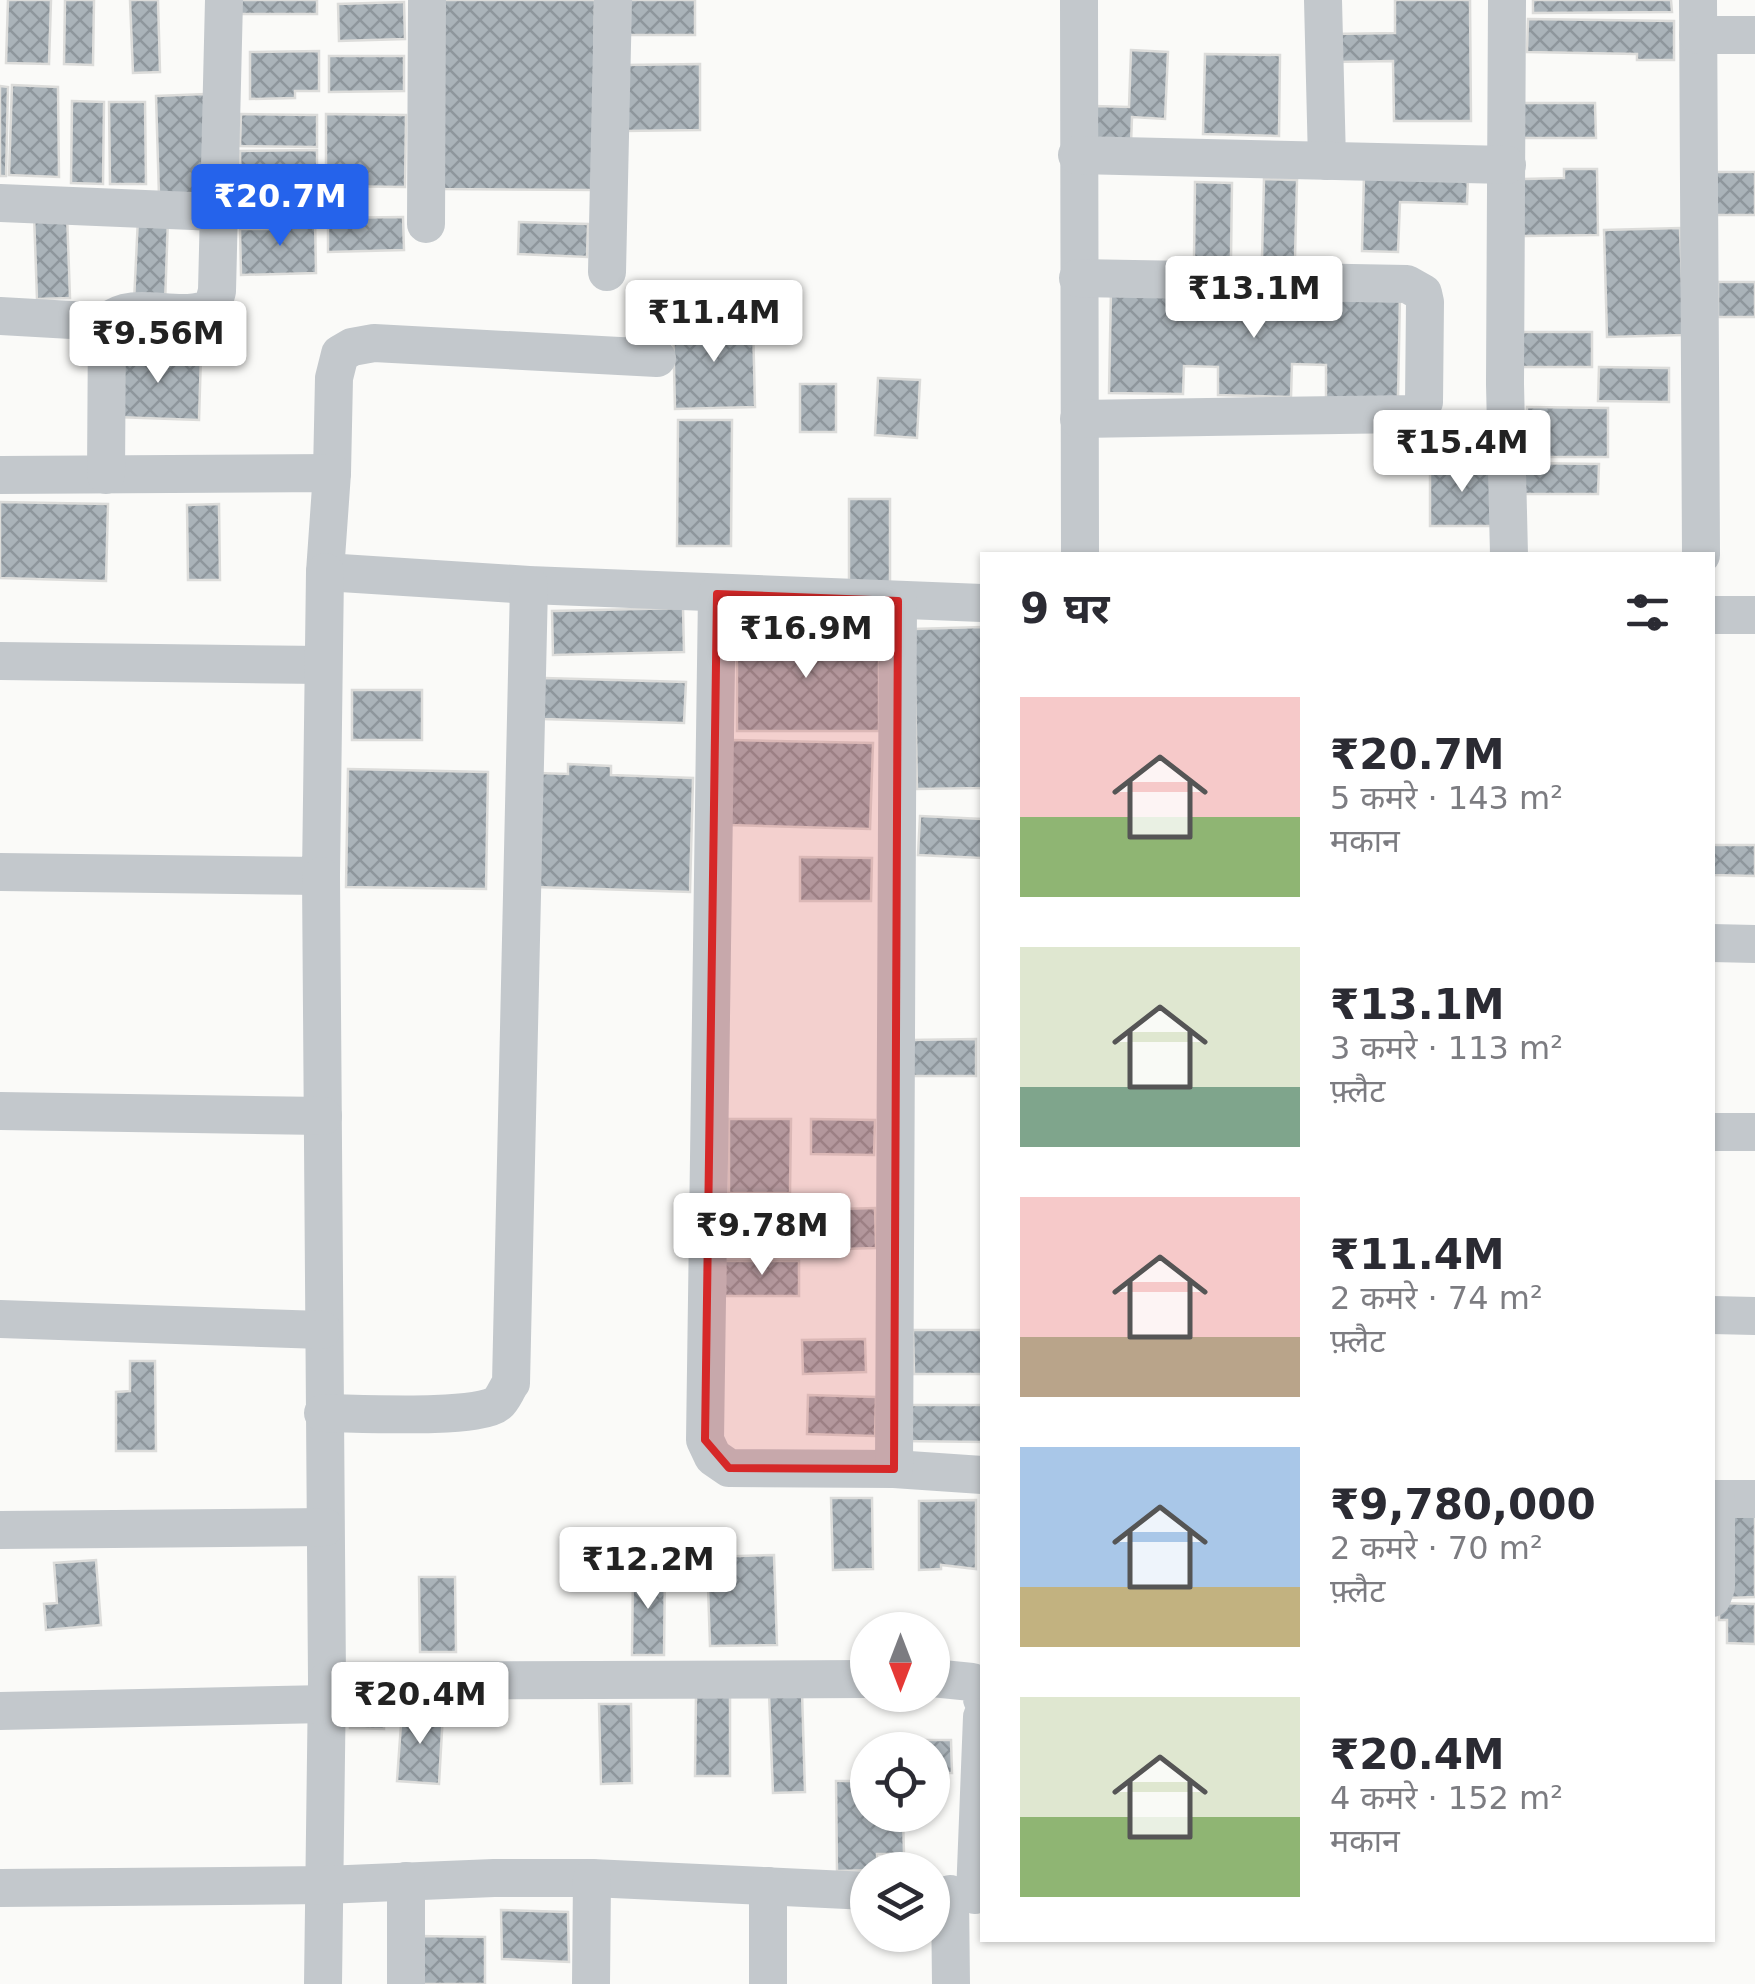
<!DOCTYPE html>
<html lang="hi">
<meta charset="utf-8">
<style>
body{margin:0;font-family:"DejaVu Sans","Noto Sans Devanagari",sans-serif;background:#f2f2f3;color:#2b2b33;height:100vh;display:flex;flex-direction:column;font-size:38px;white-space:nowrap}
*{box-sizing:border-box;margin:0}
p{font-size:32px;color:#7c7c81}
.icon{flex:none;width:55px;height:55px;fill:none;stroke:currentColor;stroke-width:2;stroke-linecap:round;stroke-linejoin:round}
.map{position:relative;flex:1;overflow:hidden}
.side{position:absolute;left:980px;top:552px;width:735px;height:1390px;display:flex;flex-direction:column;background:#fff;border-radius:0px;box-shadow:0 2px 8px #0004}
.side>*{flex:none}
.needle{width:65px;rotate:180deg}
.buttons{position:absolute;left:850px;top:1612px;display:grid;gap:20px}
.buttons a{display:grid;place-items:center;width:100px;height:100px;border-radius:50%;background:#fff;box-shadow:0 2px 8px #0004;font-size:50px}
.price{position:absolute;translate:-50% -85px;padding:0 22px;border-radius:10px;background:#fff;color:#222;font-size:32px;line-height:65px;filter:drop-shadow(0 2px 5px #0008)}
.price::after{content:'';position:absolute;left:50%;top:60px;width:30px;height:22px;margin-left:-15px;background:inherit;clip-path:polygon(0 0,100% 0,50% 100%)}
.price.active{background:#2563eb;color:#fff}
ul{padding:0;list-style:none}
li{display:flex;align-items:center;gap:30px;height:250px;padding:0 40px}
li span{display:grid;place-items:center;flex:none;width:280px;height:200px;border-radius:0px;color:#555}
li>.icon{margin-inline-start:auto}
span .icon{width:120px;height:120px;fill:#fffc;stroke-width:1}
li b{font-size:42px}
h2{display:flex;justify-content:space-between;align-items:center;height:120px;padding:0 40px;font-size:42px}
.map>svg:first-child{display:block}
.building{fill:url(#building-cross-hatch);stroke:#dcdcda;stroke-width:2.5}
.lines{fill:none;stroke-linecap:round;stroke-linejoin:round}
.street{stroke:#c3c8cc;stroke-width:38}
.marked{fill:#d62828;fill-opacity:0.2;stroke:#d62828;stroke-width:8;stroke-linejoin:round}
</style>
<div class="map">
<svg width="1755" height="1984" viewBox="0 0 1755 1984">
<defs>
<pattern id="building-cross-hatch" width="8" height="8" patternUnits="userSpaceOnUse" patternTransform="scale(2.5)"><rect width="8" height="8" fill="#aab3b9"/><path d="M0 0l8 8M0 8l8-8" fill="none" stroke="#8e969c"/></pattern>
</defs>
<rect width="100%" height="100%" fill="#fafaf8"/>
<g class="building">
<path d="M8 0H51L49 64 6 63Z"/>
<path d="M65 0H94L93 65 64 64Z"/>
<path d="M130 0H158L160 72 133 73Z"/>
<rect x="239" y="0" width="78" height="14"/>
<path d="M443 0H595L593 190 442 189Z"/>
<rect x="628" y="0" width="67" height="35"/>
<path d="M1395 0H1470L1471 121H1394L1393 61 1333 62 1332 34 1395 33Z"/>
<path d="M1533 0H1671L1672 12 1533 13Z"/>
<path d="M404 2 405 39 339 41 338 4Z"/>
<path d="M1528 19 1674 21V60H1637V54L1527 52Z"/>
<path d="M1131 50 1168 52 1165 119 1132 117 1131 144 1094 142 1095 106 1129 107Z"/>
<path d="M319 51V91H295V98L250 99V52Z"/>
<path d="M1205 54 1280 55 1279 136 1203 134Z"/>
<path d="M329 56H404V91L329 92Z"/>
<path d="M700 64V130L624 131V65Z"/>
<path d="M12 85 58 87 59 177 9 175Z"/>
<path d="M0 86 8 87 6 176H0Z"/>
<path d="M205 94 208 194 159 196 156 96Z"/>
<path d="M72 101 104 102 103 184 71 183Z"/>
<path d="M109 102H145L146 184H110Z"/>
<path d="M1521 103H1595L1596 138H1522Z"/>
<path d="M241 114 317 115V147L240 146Z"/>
<path d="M326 114 406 115 405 187 326 186Z"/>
<path d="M317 150V201H241L240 151Z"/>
<path d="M1564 169H1597L1598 235 1523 236V179L1564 178Z"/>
<rect x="1713" y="172" width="42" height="43"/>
<path d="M1364 175 1468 178 1467 204 1400 202 1398 252 1362 251Z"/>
<path d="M1264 179 1297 180 1295 258H1262Z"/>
<path d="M1195 182 1232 183 1231 258H1194Z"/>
<path d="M67 213 70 298 37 299 34 214Z"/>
<path d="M288 217H315L316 273 241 275 240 229H288Z"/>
<path d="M403 217 404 250 328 252V218Z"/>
<path d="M138 218 168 219 165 303 134 302Z"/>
<path d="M519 222 588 224 587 257 518 254Z"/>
<path d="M1680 228 1684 335 1607 337 1604 230Z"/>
<rect x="1718" y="282" width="37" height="35"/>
<path d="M1111 289 1400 295 1398 399 1326 398V365L1292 364 1291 397 1218 395V367L1184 366 1183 394 1109 393Z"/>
<path d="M753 322 755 407 675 409 673 323Z"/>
<rect x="1518" y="332" width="74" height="35"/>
<path d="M118 352 201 355 199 420 116 417Z"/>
<path d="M1599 367 1669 368V402L1598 401Z"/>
<path d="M878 378 920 380 917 438 875 435Z"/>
<rect x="800" y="384" width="36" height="48"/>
<path d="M1527 407 1608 408V457H1526Z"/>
<path d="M678 420H732L731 546H677Z"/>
<path d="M1522 463 1599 464 1598 494H1522Z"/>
<rect x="1430" y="464" width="63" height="62"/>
<rect x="849" y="499" width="41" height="85"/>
<path d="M0 502 108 504 106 581 0 578Z"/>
<path d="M219 504 220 580H188L187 505Z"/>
<path d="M683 608 684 652 553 655 552 611Z"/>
<path d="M982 627V788L917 789 914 629Z"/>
<path d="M737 629H852V643H879V731H737Z"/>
<path d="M544 678 686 682 684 723 543 719Z"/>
<rect x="352" y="690" width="70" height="50"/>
<path d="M732 740 873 743 870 829 729 825Z"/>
<path d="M568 764 611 766V775L693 778 690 892 536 887 539 773 568 774Z"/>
<path d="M348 769 488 772 486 889 346 887Z"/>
<path d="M920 816 982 819V858L918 855Z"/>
<path d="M1712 845H1755V876L1712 875Z"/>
<path d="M800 857 872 858 871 901H800Z"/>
<path d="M976 1039V1076H911V1040Z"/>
<path d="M729 1119H791L790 1193H729Z"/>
<path d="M811 1119 875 1120 874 1155 811 1154Z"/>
<path d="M875 1208 876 1248 805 1250 804 1210Z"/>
<rect x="725" y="1261" width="74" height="35"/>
<path d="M913 1330H981L982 1374H914Z"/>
<path d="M865 1339 866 1372 803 1374 802 1340Z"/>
<path d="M130 1361H155L156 1451H116V1392L130 1391Z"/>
<path d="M808 1395 876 1397 875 1436 807 1434Z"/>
<path d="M903 1405H982V1442L902 1441Z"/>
<path d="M831 1498H872L873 1569 833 1570Z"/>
<path d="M976 1500V1569L941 1565V1569L919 1570V1501Z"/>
<path d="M1755 1513V1597L1728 1598 1725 1515Z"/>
<path d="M774 1555 777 1645 710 1646 707 1557Z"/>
<path d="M96 1560 101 1625 46 1630 44 1604 57 1603 54 1563Z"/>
<path d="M633 1568H665L664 1655H632Z"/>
<path d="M419 1577H455L456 1652H420Z"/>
<path d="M1719 1603 1755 1604V1644L1727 1643V1620H1719Z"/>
<path d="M696 1692 730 1693V1776H695Z"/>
<path d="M802 1692 805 1792 773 1793 769 1693Z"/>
<path d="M350 1695H384V1729L350 1728Z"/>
<path d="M599 1704H631L632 1783 601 1784Z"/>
<path d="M402 1710 443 1713 439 1784 397 1781Z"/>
<path d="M903 1740H951L952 1773H932V1750H903Z"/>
<path d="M836 1781H868V1815H903L904 1854H877V1870L837 1871Z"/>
<path d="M501 1910 568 1912 569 1962 502 1959Z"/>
<path d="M417 1936 485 1937V1984H416Z"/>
</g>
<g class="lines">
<g class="street">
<path d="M1079 0 1080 555"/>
<path d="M1323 0 1327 161"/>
<path d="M1507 0 1505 384 1509 555"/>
<path d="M1698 0 1701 555"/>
<path d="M1698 35H1755"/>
<path d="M1077 155 1507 165"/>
<path d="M0 203 217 212"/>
<path d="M426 224 427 0"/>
<path d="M607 272 613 0"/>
<path d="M1078 278 1407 284 1423 293 1425 302 1424 402 1417 411 1409 414 1079 419"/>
<path d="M0 316 107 322"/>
<path d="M332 473 334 378 340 354 352 347 374 343 657 358"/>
<path d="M0 475 332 473 325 572 529 585 982 603"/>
<path d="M106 475 107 322C136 297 181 325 213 306L217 291 224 0"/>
<path d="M717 594 705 1440 713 1457 729 1468 894 1469 982 1475"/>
<path d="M1712 615H1755"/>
<path d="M0 661 322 665"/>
<path d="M0 872 321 876 325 572"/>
<path d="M321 876 327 1681 323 1984"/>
<path d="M1712 943 1755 944"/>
<path d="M0 1111 323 1116"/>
<path d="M1712 1132H1755"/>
<path d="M1712 1315 1755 1316"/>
<path d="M0 1319 322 1330"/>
<path d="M323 1413C353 1413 480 1420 498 1403 503 1399 507 1388 511 1383L529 585"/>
<path d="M894 1469 898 601"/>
<path d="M1712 1499H1755"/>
<path d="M0 1530 325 1527"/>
<path d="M1712 1598 1716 1587V1499"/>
<path d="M932 1678 972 1682 982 1690V1699"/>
<path d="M327 1681 868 1679"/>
<path d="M0 1711 326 1704"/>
<path d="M0 1888 324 1885 494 1878H592L868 1891"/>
<path d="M950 1894 951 1984"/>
<path d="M975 1895 982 1717"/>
<path d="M406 1984V1881"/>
<path d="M591 1984 592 1878"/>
<path d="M768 1984V1886"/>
</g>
</g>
<path class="marked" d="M717 594 898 601 894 1469 729 1468 705 1440Z"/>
</svg>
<div class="buttons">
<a><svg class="needle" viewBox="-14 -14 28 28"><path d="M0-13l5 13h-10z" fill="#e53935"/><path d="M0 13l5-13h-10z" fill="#7c7c81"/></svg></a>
<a><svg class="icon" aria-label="locate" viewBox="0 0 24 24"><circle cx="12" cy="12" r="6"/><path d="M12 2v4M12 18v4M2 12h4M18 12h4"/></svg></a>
<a><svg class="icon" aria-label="layers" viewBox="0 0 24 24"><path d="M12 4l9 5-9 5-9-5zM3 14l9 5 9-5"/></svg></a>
</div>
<b class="price active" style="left:280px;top:249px">₹20.7M</b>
<b class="price" style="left:1254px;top:341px">₹13.1M</b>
<b class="price" style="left:714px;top:365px">₹11.4M</b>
<b class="price" style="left:158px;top:386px">₹9.56M</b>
<b class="price" style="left:1462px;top:495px">₹15.4M</b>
<b class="price" style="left:806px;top:681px">₹16.9M</b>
<b class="price" style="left:762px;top:1278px">₹9.78M</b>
<b class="price" style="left:648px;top:1612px">₹12.2M</b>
<b class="price" style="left:420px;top:1747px">₹20.4M</b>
<section class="side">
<h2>9 घर<svg class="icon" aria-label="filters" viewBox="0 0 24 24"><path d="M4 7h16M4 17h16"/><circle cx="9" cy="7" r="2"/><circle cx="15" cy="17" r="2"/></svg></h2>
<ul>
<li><span style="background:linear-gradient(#f6c9c9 60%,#8fb573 0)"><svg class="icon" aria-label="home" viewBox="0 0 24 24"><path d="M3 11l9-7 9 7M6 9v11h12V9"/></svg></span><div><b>₹20.7M</b><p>5 कमरे · 143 m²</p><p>मकान</p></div></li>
<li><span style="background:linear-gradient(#dfe7d0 70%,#7fa58c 0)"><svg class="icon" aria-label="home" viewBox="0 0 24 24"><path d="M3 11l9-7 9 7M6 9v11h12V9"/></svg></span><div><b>₹13.1M</b><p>3 कमरे · 113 m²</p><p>फ़्लैट</p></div></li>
<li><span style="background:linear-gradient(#f6c9c9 70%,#b9a48a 0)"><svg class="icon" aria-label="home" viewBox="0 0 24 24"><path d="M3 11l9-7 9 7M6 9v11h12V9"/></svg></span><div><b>₹11.4M</b><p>2 कमरे · 74 m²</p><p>फ़्लैट</p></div></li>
<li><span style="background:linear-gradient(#a9c7e8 70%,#c2b280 0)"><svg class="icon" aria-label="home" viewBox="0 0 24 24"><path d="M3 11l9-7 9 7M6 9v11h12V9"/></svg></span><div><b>₹9,780,000</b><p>2 कमरे · 70 m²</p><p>फ़्लैट</p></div></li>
<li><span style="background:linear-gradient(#dfe7d0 60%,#8fb573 0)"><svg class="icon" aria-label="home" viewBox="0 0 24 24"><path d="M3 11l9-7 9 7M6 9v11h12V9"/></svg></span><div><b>₹20.4M</b><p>4 कमरे · 152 m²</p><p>मकान</p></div></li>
</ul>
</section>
</div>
